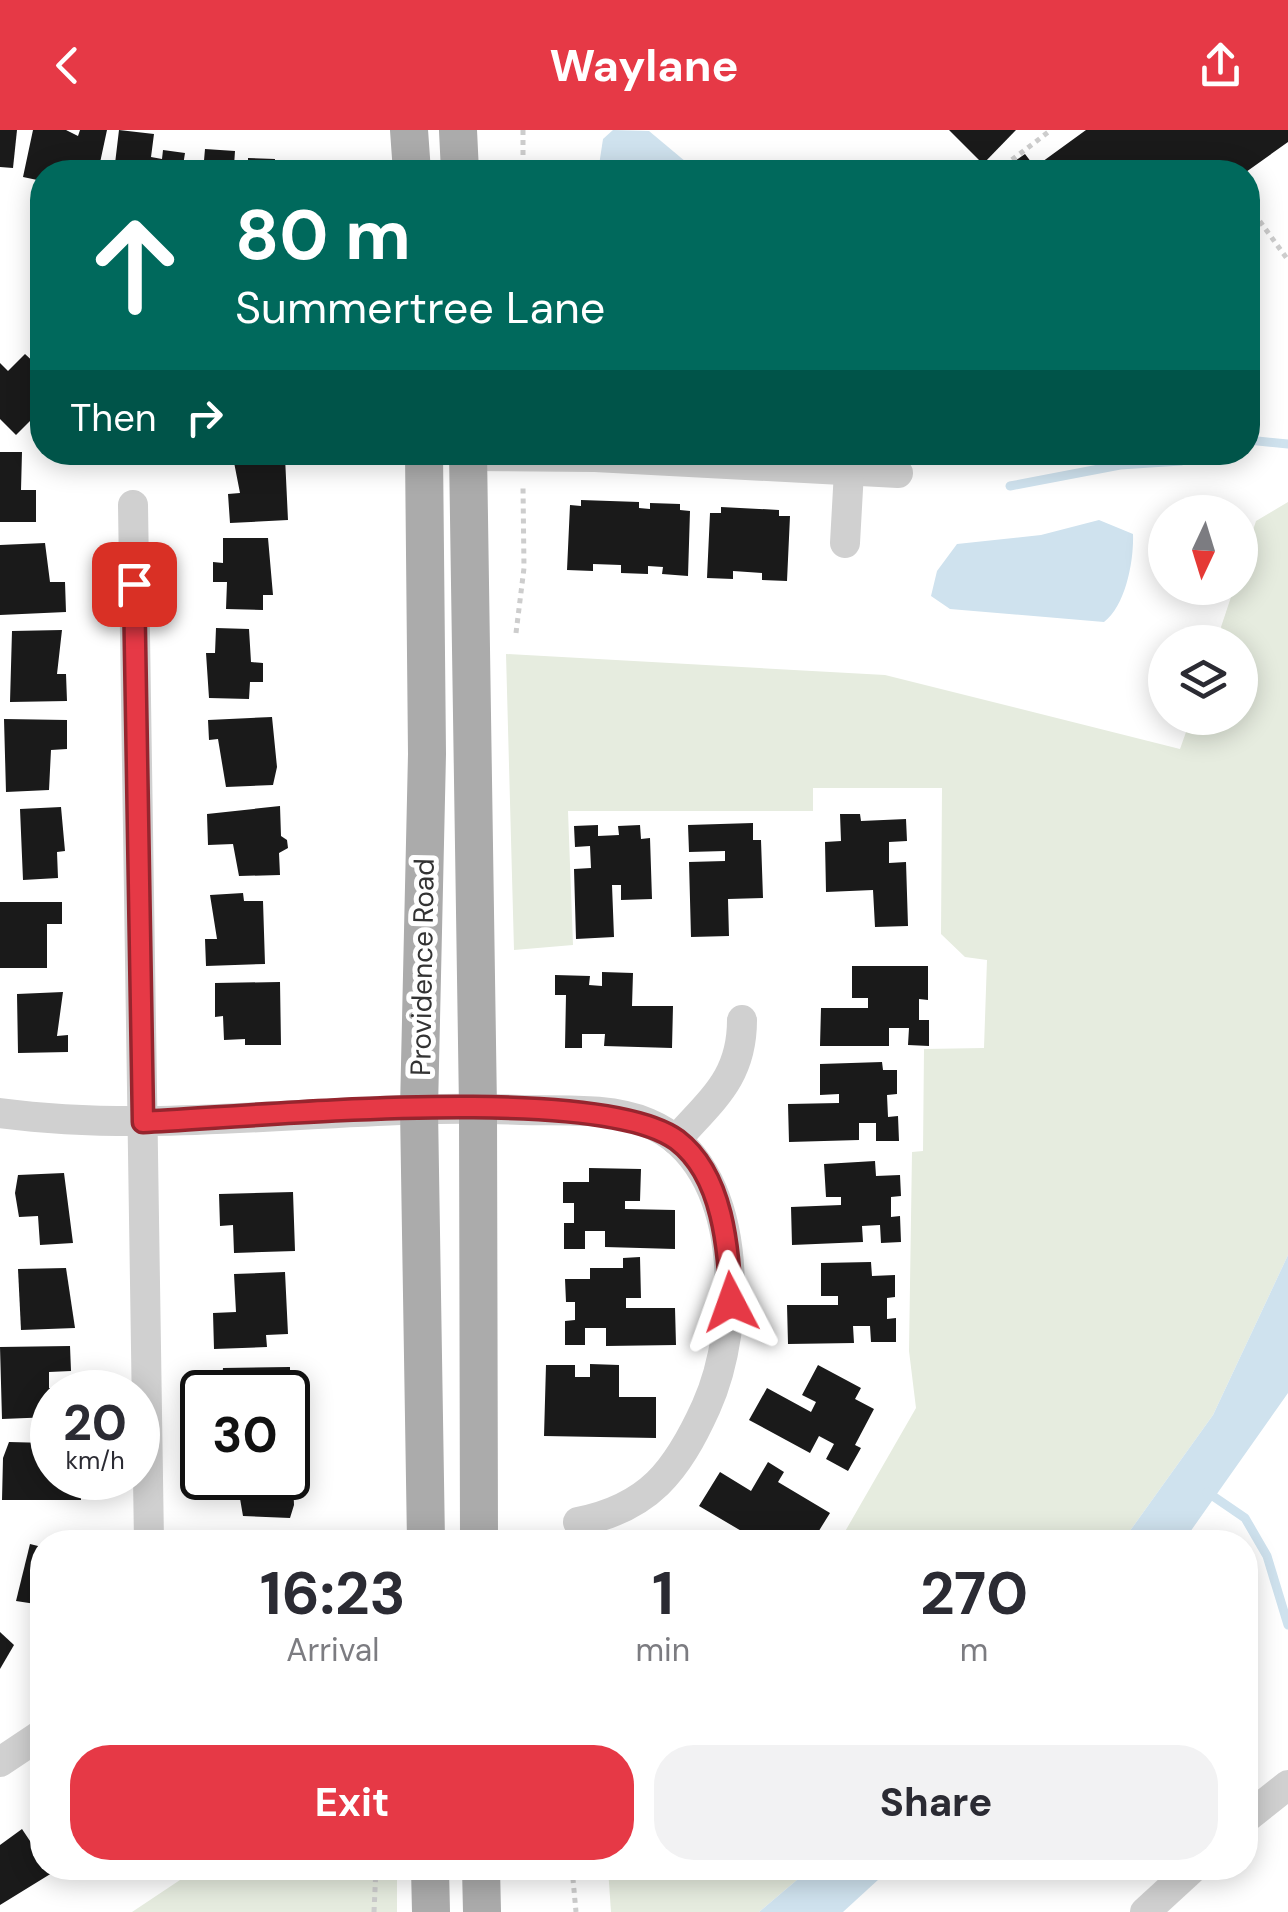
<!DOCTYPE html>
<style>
:root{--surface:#fff;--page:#f2f2f3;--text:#2b2b33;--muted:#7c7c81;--accent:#e63946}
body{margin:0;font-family:"DM Sans",sans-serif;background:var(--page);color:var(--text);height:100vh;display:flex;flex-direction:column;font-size:38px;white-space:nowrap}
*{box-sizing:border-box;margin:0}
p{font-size:32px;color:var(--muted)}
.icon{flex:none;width:55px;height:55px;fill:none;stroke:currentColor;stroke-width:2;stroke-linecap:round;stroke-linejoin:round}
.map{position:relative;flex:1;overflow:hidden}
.panel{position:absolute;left:30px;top:1400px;width:1228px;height:350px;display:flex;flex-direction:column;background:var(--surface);border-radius:40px;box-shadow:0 5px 25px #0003}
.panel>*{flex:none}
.guide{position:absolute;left:30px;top:30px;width:1230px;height:305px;border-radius:40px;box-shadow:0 5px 25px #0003;background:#00695c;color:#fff;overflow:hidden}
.needle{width:65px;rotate:184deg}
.buttons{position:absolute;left:1148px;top:365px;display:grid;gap:20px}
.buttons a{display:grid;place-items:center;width:110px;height:110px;border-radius:50%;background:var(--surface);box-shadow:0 5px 25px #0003;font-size:50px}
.speed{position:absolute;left:30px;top:1240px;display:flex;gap:20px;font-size:50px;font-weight:700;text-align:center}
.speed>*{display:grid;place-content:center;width:130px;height:130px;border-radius:50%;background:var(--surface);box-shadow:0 5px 25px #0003;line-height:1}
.speed small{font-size:25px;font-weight:400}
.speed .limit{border:5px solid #111;border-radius:15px;background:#fff;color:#111}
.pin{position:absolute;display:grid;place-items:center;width:85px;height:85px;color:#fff;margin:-42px;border-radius:20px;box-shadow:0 5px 15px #0006}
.me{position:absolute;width:110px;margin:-55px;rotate:356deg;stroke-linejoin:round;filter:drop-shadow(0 0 8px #0008)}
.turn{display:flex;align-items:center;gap:35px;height:210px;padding:0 40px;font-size:45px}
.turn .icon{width:130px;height:130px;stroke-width:2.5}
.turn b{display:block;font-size:70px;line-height:85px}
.then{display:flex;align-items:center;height:95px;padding:0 40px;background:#0003;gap:20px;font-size:38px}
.eta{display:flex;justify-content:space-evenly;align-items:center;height:170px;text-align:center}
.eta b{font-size:60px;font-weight:700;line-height:70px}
.cta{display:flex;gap:20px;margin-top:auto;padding:20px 40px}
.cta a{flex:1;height:115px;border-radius:40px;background:var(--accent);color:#fff;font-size:40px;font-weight:700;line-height:115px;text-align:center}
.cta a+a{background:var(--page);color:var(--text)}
header{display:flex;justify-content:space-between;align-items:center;height:130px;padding:0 40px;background:var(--accent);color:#fff;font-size:45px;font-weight:700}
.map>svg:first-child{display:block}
.green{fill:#e6ecdf}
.water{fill:#cfe2ee}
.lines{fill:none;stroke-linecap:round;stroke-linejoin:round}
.stream{stroke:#cfe2ee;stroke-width:9}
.building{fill:#1a1a1a}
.path{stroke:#cdcdcd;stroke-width:5;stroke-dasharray:5 5;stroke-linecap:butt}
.minor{stroke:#d0d0d0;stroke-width:30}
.major{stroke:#ababab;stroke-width:38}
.route-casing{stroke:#96252e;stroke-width:25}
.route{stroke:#e63946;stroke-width:18}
.labels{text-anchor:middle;stroke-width:10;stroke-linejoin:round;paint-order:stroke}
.street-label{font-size:28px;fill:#333;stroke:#fff}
</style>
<header><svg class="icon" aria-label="back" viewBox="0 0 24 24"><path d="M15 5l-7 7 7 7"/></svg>Waylane<svg class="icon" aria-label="share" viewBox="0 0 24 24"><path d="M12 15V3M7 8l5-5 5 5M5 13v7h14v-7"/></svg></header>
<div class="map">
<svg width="1288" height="1782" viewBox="0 0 1288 1782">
<rect width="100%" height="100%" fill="#fff"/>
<g class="green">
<path d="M1288 372V1125L1213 1285 1122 1412H839L916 1278 909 1221 912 1022 923 1021 924 919 984 918 987 830 965 827 941 804 942 658H813V681H568L573 815 514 820 506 524 885 545 1180 619 1191 588H1240V512H1216L1234 458H1240V440L1256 391Z"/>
<path d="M198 1738H397V1782H132Z"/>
<path d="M608 1738H811L759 1782H611Z"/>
</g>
<g class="water">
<path d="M613 0 649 1 698 42H598L603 9Z"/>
<path d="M1099 390 1133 404C1134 430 1126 475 1104 492L950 479 931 466 937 441 957 414 1041 405Z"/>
<path d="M1288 1125V1263L1183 1412H1122L1213 1285Z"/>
<path d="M811 1738H891L843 1782H759Z"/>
</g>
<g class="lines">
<g class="stream">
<path d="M1248 310 1288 314"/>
<path d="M1010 356 1120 335 1181 331 1208 322"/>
<path d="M1207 1362 1245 1388 1267 1426 1288 1495"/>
</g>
</g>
<g class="building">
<path d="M0 0H17L13 38 0 37Z"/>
<path d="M33 0H66L78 6 80 0H107L98 42H42V51L23 47Z"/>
<path d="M119 0 154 4 151 27 162 29 163 20 185 23 182 42H114Z"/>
<path d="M949 0H1016L983 34Z"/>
<path d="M1086 0H1288V12L1246 42H999L1025 24 1035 37Z"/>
<path d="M205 19 235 21 234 36H248V28L275 29 274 42H203Z"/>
<path d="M25 224 38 236 42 231V279L16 305 0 289V233L8 241Z"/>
<path d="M0 322H22L21 360H36V392H0Z"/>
<path d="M232 322 285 327 288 390 230 393 228 364 240 363Z"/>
<path d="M581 370 639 372V378L650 379V373L680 374V380L690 381 688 446 662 444 663 437 648 436V444L621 443V435L593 434V441L567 440 570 375 581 376Z"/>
<path d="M721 377 779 380V386H790L787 451 762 450V443L733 441V449L707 448 710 383H721Z"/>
<path d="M223 408H268L273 465H263V480L226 479 227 452H213V432L223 433Z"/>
<path d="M45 413 50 452H65L66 482 0 485V415Z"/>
<path d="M216 498 249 499 251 532 263 533V552H250L249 569 209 568 206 523H215Z"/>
<path d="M62 500 57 544H66L67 571 10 572 12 501Z"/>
<path d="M272 587 277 637 273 655 226 657 218 609 209 610 208 590Z"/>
<path d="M4 589 67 590V619L51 620 49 660 6 662Z"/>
<path d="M280 676 281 706 287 710 288 718 279 723 280 745 239 746 233 714 208 715 207 684Z"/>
<path d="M61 677 65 721 57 722 58 748 23 750 20 679Z"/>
<path d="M840 684H860L861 691 906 689 907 711 889 712V733L906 732 908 796 875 797 873 760 826 762 825 712 841 711Z"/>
<path d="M753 693V710H761L763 768 728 769 729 806 691 807 689 732 725 731V721L689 722 688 695Z"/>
<path d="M598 695V706L619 705 618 696 640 695 641 709 650 708 652 769 621 770V755H612L614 807 576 809 574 739 591 738 590 716 575 717 574 696Z"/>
<path d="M243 763 244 771H263L265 834 206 836 205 809H217L210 765Z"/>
<path d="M0 772H62V794H47V838H0Z"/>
<path d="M852 836H928V870L919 869V890H929V916L908 915 909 898H889V916H820L821 878H868V868H852Z"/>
<path d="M602 842 633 843 632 876H673L672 918 604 916 605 904H582V918H565L566 865H555V845L590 846 589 855 602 856Z"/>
<path d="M280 852 281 915H245V909L224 910 223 886 215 887V853Z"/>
<path d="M63 862 57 906 68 905V922L18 923 17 864Z"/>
<path d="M882 932 883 940H897V964L887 965 888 987 898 986 899 1011H876V993H859V1010L789 1012 788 974 839 973V964L820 965V934Z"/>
<path d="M875 1031 876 1046 900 1045 901 1066 891 1067V1087L900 1086 901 1112 881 1113 880 1095 862 1096 863 1112 792 1115 791 1077 841 1075V1067H826L824 1034Z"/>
<path d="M589 1038 641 1039 640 1071H625V1079L675 1080V1119L605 1117V1101H585V1119H564V1093H574V1073H563V1052H589Z"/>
<path d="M64 1043 73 1113 40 1115 38 1086 19 1087 15 1063 18 1045Z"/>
<path d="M293 1062 295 1121 234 1123 233 1095 220 1096 219 1064Z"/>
<path d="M640 1127 641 1168H626V1178H675L676 1215 606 1216V1198H585V1215H565V1191L575 1190V1172H566L565 1149H590V1138H623V1128Z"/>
<path d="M871 1132 872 1146 895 1145V1167L887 1168V1189L896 1188V1212H871L870 1196H853L854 1213 788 1214 787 1175H838V1166H821V1133Z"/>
<path d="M66 1138 75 1198 21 1200 18 1139Z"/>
<path d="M285 1142 288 1204 266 1205 267 1217 214 1219 213 1183 236 1182 234 1144Z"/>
<path d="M70 1216 71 1241 49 1242V1258H77V1262H52V1287L2 1289 0 1217Z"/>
<path d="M590 1234 619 1235V1267H656V1308L544 1306 546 1235H575V1247H590Z"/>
<path d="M818 1235 861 1258 855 1269 874 1279 855 1315 861 1318 848 1341 826 1329 834 1314 819 1306 810 1323 749 1290 767 1258 811 1282 816 1272 802 1265Z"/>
<path d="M290 1237V1262H221L223 1238Z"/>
<path d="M9 1312 48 1313 52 1348H81V1370H2L3 1328Z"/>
<path d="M288 1324 292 1325 294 1375 290 1388 243 1386 238 1357 225 1356V1348H288Z"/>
<path d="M768 1332 784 1342 778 1352 830 1383 812 1412H760L699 1376 720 1342 751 1361Z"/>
<path d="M30 1414 42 1417V1475L16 1471Z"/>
<path d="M0 1502 14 1515 0 1539Z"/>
<path d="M22 1699 42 1729V1738L52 1743 0 1775V1715Z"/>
</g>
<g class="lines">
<g class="path">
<path d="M523 0V42"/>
<path d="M996 42 1051 0"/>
<path d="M1248 75 1288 130"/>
<path d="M516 503 524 438 523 357"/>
<path d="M572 1738 576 1782"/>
<path d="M374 1782 376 1738"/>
</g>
<g class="minor">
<path d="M468 326 595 327 898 343"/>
<path d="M133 375 149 1412"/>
<path d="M845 413 849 341"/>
<path d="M0 983C173 1006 347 972 521 980 561 981 610 977 648 993 746 1034 743 1196 706 1277 677 1341 649 1378 578 1392"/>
<path d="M676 1010C712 969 742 948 742 890"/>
<path d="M0 1632 42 1604"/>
<path d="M1245 1689 1288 1655"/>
<path d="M1145 1782 1193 1738"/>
</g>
<g class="major">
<path d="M409 0 412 42"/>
<path d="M458 0 460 42"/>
<path d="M424 322 427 624 419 979 426 1412"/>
<path d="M468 322 478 978 479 1412"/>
<path d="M430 1738 431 1782"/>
<path d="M481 1738 482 1782"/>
</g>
</g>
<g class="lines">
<defs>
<path id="route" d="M134 454 143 992C252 987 598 952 677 1010 724 1046 728 1119 731 1172"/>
</defs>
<use href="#route" class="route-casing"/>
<use href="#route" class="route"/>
</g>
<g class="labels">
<g class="street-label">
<text transform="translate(422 837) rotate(-89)" y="10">Providence Road</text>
</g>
</g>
</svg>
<div class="buttons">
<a><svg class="needle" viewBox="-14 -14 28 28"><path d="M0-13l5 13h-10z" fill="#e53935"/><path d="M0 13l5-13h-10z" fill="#7c7c81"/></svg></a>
<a><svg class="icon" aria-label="layers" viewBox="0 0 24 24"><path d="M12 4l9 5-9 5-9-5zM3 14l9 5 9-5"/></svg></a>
</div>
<div class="speed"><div>20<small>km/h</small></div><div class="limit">30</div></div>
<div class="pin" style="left:134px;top:454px;background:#d93025"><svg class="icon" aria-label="arrive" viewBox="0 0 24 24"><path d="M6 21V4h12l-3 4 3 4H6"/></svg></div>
<svg class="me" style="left:731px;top:1172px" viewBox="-20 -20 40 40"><path d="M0-17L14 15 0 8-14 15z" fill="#e63946" stroke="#fff" stroke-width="4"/></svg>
<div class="guide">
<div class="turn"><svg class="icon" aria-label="ahead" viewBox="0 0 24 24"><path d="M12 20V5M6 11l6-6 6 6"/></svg><div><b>80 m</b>Summertree Lane</div></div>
<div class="then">Then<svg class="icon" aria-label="right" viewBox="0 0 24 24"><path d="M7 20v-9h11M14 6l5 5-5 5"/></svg></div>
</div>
<section class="panel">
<div class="eta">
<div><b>16:23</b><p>Arrival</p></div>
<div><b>1</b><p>min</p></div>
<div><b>270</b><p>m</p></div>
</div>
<div class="cta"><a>Exit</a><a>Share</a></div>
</section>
</div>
